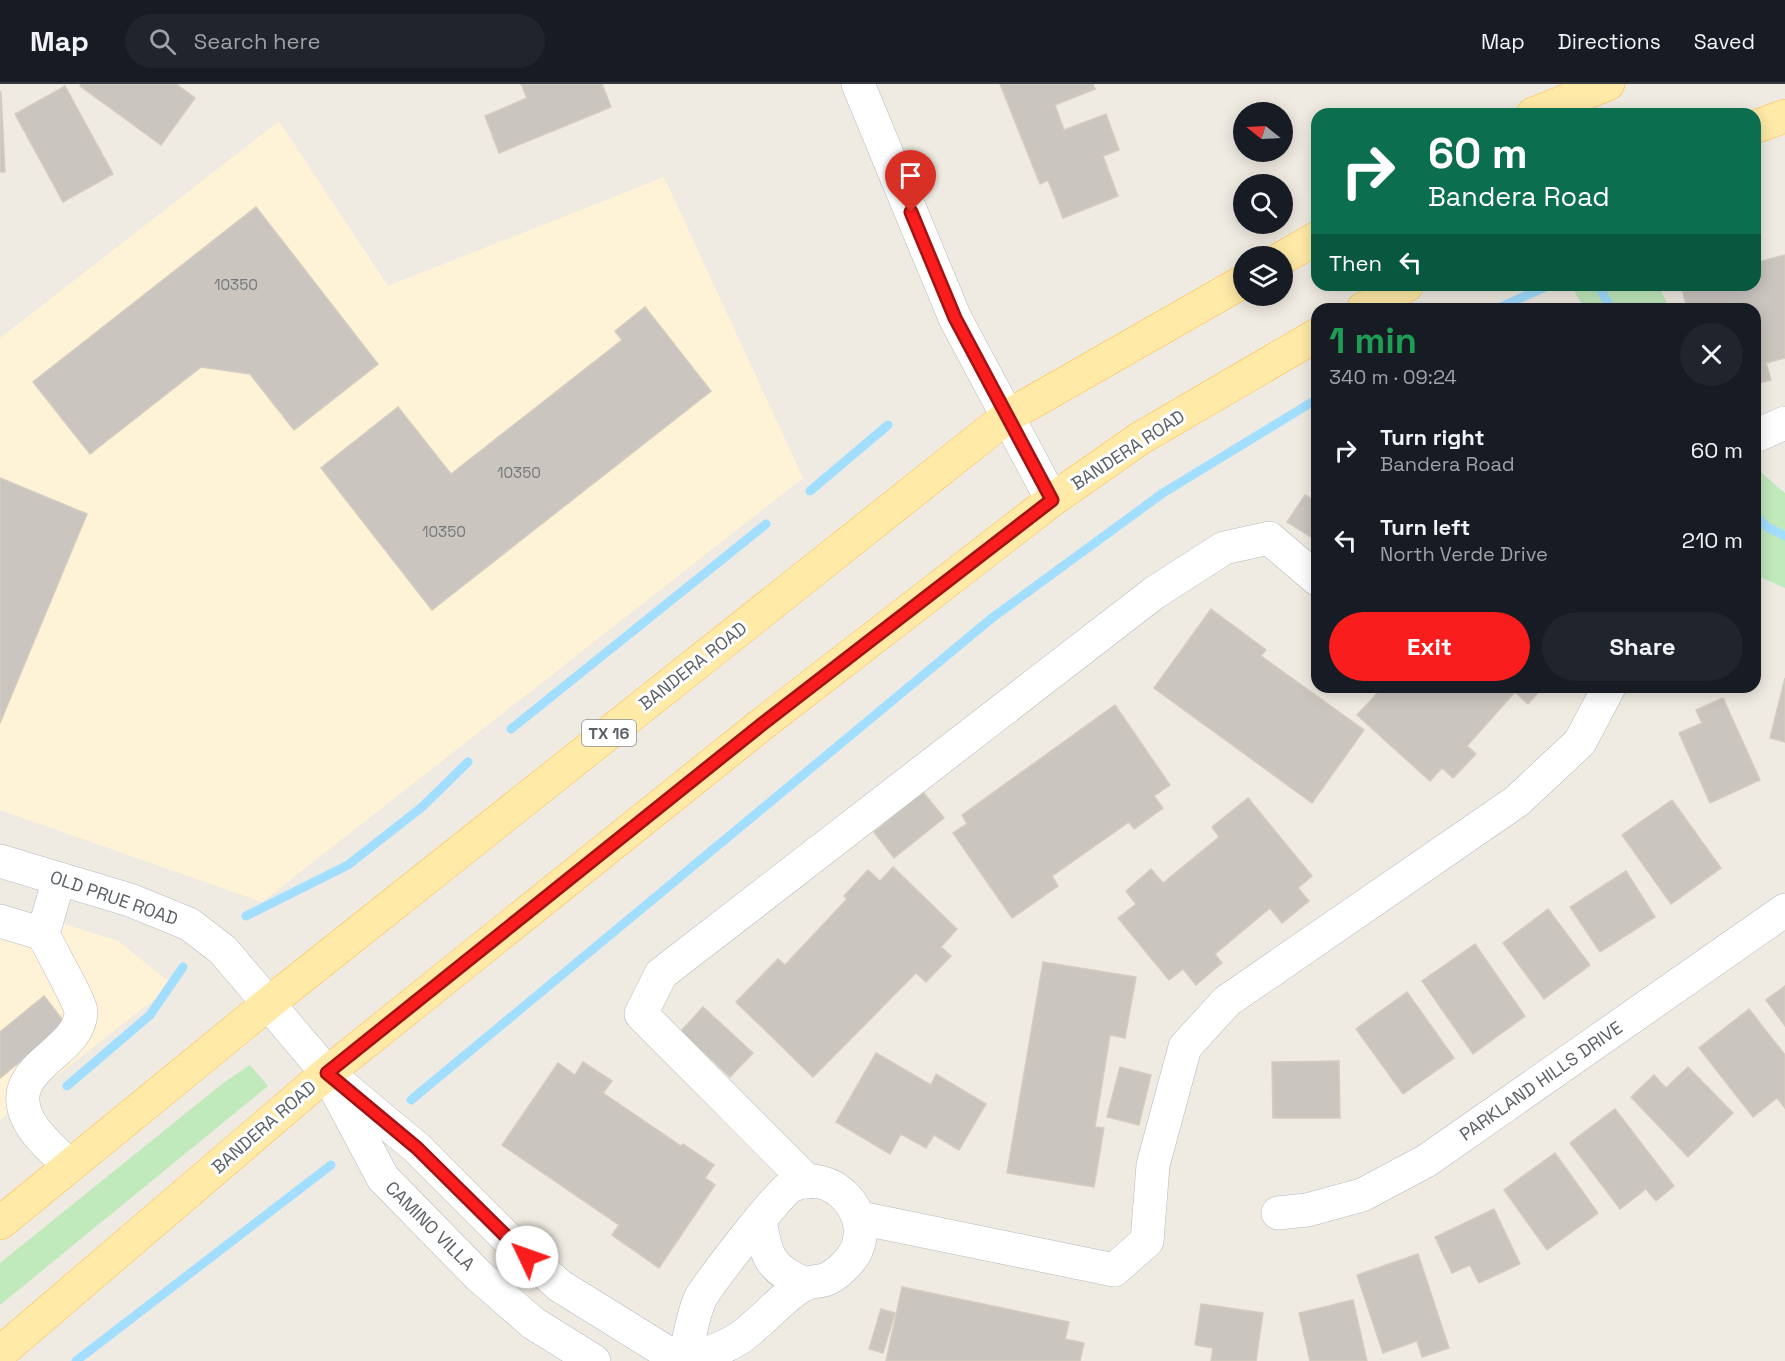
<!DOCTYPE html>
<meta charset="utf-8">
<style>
:root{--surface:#171b24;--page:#20242c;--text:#f1f3f6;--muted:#9ea1a6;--line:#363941;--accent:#fa1d1e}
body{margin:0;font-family:"Space Grotesk",sans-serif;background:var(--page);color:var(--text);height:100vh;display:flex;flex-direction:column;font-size:22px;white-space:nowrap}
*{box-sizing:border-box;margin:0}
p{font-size:20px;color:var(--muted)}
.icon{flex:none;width:33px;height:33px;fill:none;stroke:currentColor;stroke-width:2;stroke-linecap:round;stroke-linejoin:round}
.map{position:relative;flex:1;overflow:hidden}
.side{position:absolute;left:1311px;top:219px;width:450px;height:390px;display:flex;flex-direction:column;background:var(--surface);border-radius:18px;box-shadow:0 3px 15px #0003}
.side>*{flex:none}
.banner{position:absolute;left:1311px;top:24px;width:450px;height:183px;border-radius:18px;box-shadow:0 3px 15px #0003;background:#0b6e4f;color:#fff;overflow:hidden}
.needle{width:39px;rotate:288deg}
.buttons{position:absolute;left:1233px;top:18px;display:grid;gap:12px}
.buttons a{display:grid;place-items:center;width:60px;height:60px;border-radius:50%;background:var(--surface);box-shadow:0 3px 15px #0003;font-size:30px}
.pin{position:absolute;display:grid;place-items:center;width:51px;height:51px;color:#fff;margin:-62px -26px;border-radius:50% 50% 50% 0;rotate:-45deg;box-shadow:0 0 6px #0007}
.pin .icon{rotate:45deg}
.me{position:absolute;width:66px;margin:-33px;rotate:312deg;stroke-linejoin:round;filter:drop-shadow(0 0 4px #0008)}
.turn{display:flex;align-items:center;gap:21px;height:126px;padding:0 18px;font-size:27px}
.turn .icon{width:78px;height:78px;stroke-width:2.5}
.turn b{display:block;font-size:42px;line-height:51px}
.then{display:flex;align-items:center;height:57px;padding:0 18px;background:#0003;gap:12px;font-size:22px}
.round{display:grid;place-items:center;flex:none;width:63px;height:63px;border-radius:32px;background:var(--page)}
.head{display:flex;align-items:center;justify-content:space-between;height:102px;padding:0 18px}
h1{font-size:36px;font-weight:700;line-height:45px;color:#1e9e55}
.button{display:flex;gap:12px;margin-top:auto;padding:12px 18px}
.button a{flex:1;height:69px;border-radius:36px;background:var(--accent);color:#fff;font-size:24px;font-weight:700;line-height:69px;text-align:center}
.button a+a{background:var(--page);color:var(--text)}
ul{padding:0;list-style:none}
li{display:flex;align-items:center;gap:18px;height:90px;padding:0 18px}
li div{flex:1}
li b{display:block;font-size:22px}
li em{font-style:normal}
header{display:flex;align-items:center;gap:36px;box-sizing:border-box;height:84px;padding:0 30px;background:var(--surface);border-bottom:2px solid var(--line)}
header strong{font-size:28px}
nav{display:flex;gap:33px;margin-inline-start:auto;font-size:21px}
.search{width:420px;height:54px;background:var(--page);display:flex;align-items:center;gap:15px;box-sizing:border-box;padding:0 21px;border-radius:33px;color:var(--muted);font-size:22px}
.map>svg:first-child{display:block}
.commercial{fill:#fff3d7}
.green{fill:#c0e9bc}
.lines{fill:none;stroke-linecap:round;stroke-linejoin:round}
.stream{stroke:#a2deff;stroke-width:9}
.building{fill:#cac5bf;stroke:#d4ccc0;stroke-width:1.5}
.minor-casing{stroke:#b5b9be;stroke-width:34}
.major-casing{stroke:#ffbe4b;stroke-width:34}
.minor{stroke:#fff;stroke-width:33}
.major{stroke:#ffeaa7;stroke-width:33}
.route-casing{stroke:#a21314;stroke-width:15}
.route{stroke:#fa1d1e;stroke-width:10}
.labels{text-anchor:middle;stroke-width:6;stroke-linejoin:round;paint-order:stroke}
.number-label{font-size:15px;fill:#76797c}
.shield{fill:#fff;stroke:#8c9093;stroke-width:1.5}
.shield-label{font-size:16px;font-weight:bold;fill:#5a6065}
.street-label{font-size:18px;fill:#5a6065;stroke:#fff}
</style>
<header>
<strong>Map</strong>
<div class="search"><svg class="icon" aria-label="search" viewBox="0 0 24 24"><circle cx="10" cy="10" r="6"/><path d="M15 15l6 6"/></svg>Search here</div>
<nav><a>Map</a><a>Directions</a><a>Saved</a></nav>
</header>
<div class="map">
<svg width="1785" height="1277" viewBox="0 0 1785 1277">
<rect width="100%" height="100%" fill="#efebe2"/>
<g class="commercial">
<path d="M279 37 388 202 664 93 803 394 262 818 0 726V254Z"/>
<path d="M0 820 118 857 173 901 0 1036Z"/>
</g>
<g class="green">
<path d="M1571 201H1658L1670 225H1584Z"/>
<path d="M1755 383 1785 409V504L1755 491Z"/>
<path d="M250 981 268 1002 0 1221V1179L222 1000Z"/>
</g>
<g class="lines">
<g class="stream">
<path d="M1598 201 1611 225"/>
<path d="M1496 225 1550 201"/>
<path d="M810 407 888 341"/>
<path d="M1755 431 1767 443 1785 452"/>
<path d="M511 645 766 440"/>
<path d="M246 832 348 781 422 723 468 678"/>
<path d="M67 1002 150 931 183 883"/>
<path d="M411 1016 992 534 1163 409 1317 315"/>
<path d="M76 1277 331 1081"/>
</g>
</g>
<g class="building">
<path d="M81 0H176L195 14 161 61 80 2Z"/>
<path d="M521 0H602L611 23 499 69 485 32 527 14Z"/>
<path d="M1000 0H1093L1095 5 1055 21 1064 46 1106 30 1119 66 1103 72 1118 112 1063 134 1048 96 1040 100Z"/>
<path d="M65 2 113 90 63 118 15 30Z"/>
<path d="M1 8 5 88H0V9Z"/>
<path d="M256 123 378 280 294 346 250 290 201 283 90 370 33 298Z"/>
<path d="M1785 171V274L1766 279 1771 296 1755 300V225H1687L1682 204 1691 201H1755V179Z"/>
<path d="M645 223 711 307 432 526 321 384 398 323 451 390 622 256 615 247Z"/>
<path d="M0 394 87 430 0 639Z"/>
<path d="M1305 411 1317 418V457L1287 438Z"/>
<path d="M1211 525 1266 566 1261 572 1364 646 1312 719 1154 604Z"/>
<path d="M1785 594V658L1770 654Z"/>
<path d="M1383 603H1543L1528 620 1515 608 1467 662 1476 670 1453 694 1442 684 1430 697 1357 631Z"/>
<path d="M1723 614 1760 696 1710 719 1679 649 1702 639 1696 626Z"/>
<path d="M1115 621 1170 701 1154 712 1163 724 1134 745 1129 738 1052 792 1058 802 1012 834 953 749 967 740 962 731Z"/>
<path d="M923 708 944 734 894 774 874 748Z"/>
<path d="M1248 714 1312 792 1298 804 1309 817 1282 839 1270 824 1215 870 1222 879 1196 901 1183 885 1169 896 1118 834 1136 820 1126 807 1151 785 1163 799 1219 753 1212 743Z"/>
<path d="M1672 716 1721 784 1671 820 1622 751Z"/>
<path d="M893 783 957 845 941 863 951 872 926 898 916 889 813 993 736 918 778 875 785 881 847 815 844 812 868 786 880 797Z"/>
<path d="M1626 787 1655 833 1600 868 1570 823Z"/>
<path d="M1548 825 1590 881 1544 915 1503 859Z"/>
<path d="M1475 860 1525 932 1473 970 1422 897Z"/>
<path d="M1043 878 1136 893 1125 954 1110 951 1095 1043 1104 1044 1094 1103 1007 1089Z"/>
<path d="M1785 902V942L1766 916Z"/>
<path d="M1407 908 1454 974 1403 1010 1356 945Z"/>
<path d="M44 912 66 940 0 994V948Z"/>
<path d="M703 923 753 969 730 993 681 947Z"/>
<path d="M1749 925 1785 971V1024L1777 1014 1753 1033 1699 964Z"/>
<path d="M876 969 931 1001 936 990 986 1020 959 1066 934 1051 926 1064 901 1050 890 1070 836 1038Z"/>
<path d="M1339 977 1340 1034H1273L1272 978Z"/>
<path d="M583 978 612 997 603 1009 681 1062 683 1060 714 1081 705 1094 715 1101 659 1184 612 1151 619 1141 502 1061 558 979 575 991Z"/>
<path d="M1120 983 1151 991 1139 1041 1107 1033Z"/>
<path d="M1688 983 1733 1029 1688 1073 1631 1013 1654 991 1666 1004Z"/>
<path d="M1615 1025 1674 1102 1656 1117 1646 1105 1620 1125 1570 1059Z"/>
<path d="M1555 1069 1598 1129 1547 1166 1504 1106Z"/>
<path d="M1494 1125 1520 1180 1479 1199 1470 1181 1452 1189 1435 1153Z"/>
<path d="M1418 1170 1449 1264 1422 1273 1417 1257 1383 1269 1357 1191Z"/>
<path d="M902 1203 1069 1238 1065 1255 1084 1259 1080 1277H886Z"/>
<path d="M1353 1216 1367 1277H1310L1299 1229Z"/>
<path d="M1201 1220 1263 1229 1256 1277H1211L1213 1264 1195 1261Z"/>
<path d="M881 1225 895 1229 883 1269 869 1265Z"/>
</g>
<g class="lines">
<defs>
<g id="minor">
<path d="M858 0 955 234 1052 416"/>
<path d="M1755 352 1785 339"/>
<path d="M0 777 130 816 189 840 223 866 327 989 417 1064 511 1158 560 1202 681 1277"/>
<path d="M59 795 43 850C49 863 82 921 81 928 80 971 0 983 29 1037 38 1054 56 1068 69 1082"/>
<path d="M0 837 43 850"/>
<path d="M335 1004 383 1094 479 1192 533 1239 594 1277"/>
<path d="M808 1098 641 930 661 890 1154 509 1224 464 1269 454 1317 495"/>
<path d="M1278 1129 1307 1126 1362 1111 1426 1077 1785 826"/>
<path d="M860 1134 1114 1186 1147 1157 1153 1081 1185 963 1227 917 1517 717 1580 658 1609 603"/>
<path d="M760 1136C766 1173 770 1185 805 1200"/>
<path d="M684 1277C689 1258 692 1233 700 1215 708 1200 779 1108 791 1102 831 1082 874 1128 856 1167 850 1178 838 1190 827 1195 820 1198 812 1197 805 1200 783 1211 760 1241 738 1255 723 1265 704 1270 688 1277"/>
</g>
<g id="major">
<path d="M1533 30 1608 0"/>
<path d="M1755 43 1785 32"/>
<path d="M1282 174 1317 154"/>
<path d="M1363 225 1407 201"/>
<path d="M0 1139 269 919 1008 332 1244 197"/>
<path d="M0 1269 327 989 761 641 1052 416 1139 355 1317 251"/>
</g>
</defs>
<use href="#minor" class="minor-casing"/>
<use href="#major" class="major-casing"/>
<use href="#minor" class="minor"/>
<use href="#major" class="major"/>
</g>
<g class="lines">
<defs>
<path id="route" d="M527 1173 417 1064 327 989 761 641 1052 416 955 234 911 128"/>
</defs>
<use href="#route" class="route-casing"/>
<use href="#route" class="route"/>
</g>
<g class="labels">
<g class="number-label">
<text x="236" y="206">10350</text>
<text x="519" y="394">10350</text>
<text x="444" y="453">10350</text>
</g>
<rect class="shield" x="582" y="636" width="54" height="26" rx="4.5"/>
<g class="shield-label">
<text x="609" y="655">TX 16</text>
</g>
<g class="street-label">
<text transform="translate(1128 366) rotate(-33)" y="6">BANDERA ROAD</text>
<text transform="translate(693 582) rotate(-38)" y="6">BANDERA ROAD</text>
<text transform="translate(114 814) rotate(19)" y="6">OLD PRUE ROAD</text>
<text transform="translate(1541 997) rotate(-35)" y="6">PARKLAND HILLS DRIVE</text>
<text transform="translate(264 1043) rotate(-41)" y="6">BANDERA ROAD</text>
<text transform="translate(430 1142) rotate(45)" y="6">CAMINO VILLA</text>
</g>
</g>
</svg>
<div class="buttons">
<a><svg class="needle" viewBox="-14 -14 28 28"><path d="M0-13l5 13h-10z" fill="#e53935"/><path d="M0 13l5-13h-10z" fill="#9ea1a6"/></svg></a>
<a><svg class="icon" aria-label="search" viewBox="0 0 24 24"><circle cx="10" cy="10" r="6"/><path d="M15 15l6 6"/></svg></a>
<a><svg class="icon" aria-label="layers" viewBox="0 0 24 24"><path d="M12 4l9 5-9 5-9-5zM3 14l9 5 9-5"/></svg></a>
</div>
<div class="pin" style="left:911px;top:128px;background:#d93025"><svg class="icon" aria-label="arrive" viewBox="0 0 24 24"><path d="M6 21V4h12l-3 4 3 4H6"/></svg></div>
<svg class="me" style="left:527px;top:1173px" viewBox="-20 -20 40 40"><circle r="19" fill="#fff"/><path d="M0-13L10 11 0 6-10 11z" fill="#fa1d1e"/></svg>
<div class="banner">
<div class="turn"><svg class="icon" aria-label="right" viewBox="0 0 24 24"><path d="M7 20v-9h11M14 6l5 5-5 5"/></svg><div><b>60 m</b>Bandera Road</div></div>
<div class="then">Then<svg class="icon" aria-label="left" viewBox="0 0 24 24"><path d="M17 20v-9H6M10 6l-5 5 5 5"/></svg></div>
</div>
<section class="side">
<div class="head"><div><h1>1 min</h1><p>340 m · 09:24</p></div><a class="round"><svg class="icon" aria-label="close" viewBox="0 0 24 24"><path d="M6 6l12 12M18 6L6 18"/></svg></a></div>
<ul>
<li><svg class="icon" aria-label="right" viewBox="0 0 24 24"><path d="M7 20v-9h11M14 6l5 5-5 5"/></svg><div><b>Turn right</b><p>Bandera Road</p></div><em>60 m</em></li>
<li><svg class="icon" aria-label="left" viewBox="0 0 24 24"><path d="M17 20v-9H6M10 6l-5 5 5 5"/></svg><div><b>Turn left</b><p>North Verde Drive</p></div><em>210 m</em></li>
</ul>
<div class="button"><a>Exit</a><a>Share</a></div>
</section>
</div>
